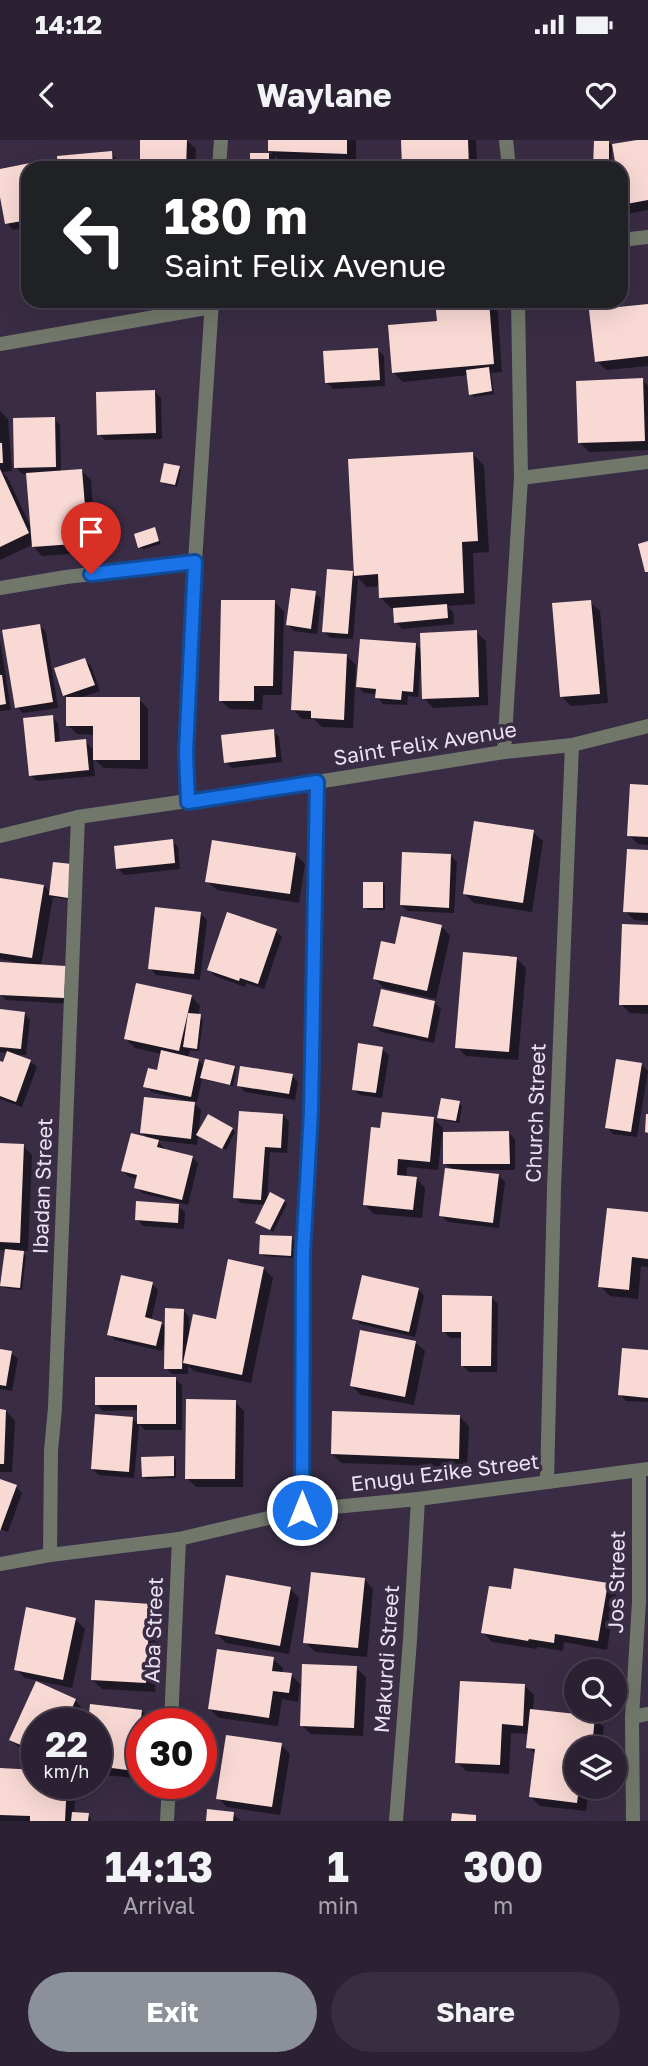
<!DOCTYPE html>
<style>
:root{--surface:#2b2133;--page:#372e3f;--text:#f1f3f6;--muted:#a6a3ac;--line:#473e4e;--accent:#8c9099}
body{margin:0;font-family:"Golos Text",sans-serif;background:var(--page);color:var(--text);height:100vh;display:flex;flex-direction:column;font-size:26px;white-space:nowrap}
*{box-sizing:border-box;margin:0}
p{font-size:23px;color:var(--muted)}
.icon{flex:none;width:38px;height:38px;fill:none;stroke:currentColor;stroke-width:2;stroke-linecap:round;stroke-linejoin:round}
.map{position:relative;height:1681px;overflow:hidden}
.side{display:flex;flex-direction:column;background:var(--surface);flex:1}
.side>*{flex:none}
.top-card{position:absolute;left:21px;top:21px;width:607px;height:147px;border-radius:21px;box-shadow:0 7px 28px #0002,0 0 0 2px var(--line);background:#202124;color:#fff;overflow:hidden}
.controls{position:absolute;left:564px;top:1519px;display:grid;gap:14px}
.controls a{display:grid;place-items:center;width:63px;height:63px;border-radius:50%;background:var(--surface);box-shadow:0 7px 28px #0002,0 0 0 2px var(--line);font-size:35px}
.speed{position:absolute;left:21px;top:1568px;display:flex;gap:14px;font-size:35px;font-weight:700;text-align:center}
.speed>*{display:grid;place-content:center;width:91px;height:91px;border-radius:50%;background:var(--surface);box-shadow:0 7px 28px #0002,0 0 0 2px var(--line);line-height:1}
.speed small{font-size:18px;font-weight:400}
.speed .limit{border:10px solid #d22;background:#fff;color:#111}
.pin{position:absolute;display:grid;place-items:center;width:60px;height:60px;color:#fff;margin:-72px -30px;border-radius:50% 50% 50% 0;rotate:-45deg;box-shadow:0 0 7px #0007}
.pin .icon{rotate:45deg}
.me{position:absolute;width:77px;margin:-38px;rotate:0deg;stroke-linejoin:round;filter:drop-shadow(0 0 5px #0008)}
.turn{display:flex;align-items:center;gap:24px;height:147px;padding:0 28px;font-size:32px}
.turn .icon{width:91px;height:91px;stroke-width:2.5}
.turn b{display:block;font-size:49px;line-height:60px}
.eta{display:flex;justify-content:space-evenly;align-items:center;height:119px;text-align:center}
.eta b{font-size:42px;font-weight:700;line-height:49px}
.button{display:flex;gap:14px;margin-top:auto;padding:14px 28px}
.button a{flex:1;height:80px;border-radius:42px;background:var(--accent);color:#fff;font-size:28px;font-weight:700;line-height:80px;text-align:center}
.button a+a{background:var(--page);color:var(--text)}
.status{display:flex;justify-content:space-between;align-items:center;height:49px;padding:0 35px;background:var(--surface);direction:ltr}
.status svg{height:19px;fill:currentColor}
header{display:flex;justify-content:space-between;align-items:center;height:91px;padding:0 28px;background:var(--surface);font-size:32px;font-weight:700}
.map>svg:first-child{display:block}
.shadow{fill:#0007}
.building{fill:#f9d9d4}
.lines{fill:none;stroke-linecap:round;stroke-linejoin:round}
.street{stroke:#71786b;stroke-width:14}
.route-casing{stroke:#114b97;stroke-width:18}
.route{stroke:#1a73e8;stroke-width:12}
.labels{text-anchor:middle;stroke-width:7;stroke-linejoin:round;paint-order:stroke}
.street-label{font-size:21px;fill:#eae1f1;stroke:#392c44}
</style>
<div class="status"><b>14:12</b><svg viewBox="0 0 49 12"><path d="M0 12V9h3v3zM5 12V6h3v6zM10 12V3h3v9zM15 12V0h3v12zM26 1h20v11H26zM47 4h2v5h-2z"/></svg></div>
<header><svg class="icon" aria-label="back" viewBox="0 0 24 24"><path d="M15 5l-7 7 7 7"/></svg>Waylane<svg class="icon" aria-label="heart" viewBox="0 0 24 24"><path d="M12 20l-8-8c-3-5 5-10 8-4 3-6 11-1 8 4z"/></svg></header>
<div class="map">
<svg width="648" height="1681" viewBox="0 0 648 1681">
<rect width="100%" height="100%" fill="#392c44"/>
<g class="shadow">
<path d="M142 0H186L196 9 195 28H141Z"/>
<path d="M270 0H356V22L279 20 275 16V28H252V15L273 14 269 11Z"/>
<path d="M402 0H476L477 28H404Z"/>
<path d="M648 0V70L621 75V28H618Z"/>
<path d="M609 3 612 5 611 28H595Z"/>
<path d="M111 13 120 23 121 28H60Z"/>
<path d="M45 22 51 28H28V87L13 90 7 83 0 48V31Z"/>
<path d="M41 161H85L47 168Z"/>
<path d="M437 161H497L502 232 491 233 494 254 474 257 471 254 469 235 403 242 393 232 439 183Z"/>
<path d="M648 166V226L606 230 597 221Z"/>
<path d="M378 210 384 216 385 246 333 249 326 242Z"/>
<path d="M642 240 648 246V310L589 312 580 303Z"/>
<path d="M155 252 161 258 162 299 105 300 99 294Z"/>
<path d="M0 271 8 279 12 331 2 332 8 338 32 390 28 334H22L16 327 54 279 60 285 61 332 81 330 91 340 96 412 42 416 32 405 0 420Z"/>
<path d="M473 314 484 326 489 412 473 413 475 464 447 466 453 472 454 484 402 489 396 482 395 469H392L380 457V446L367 447 358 438 353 499 330 498 324 491 352 432 356 436 350 321Z"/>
<path d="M179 328 181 330 177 347 165 344 162 341Z"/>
<path d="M154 389 161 404 143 409 140 407Z"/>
<path d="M315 452 321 459 317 494 294 491 288 485Z"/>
<path d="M274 462 284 471 282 555H263L262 570 230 569 220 560Z"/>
<path d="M590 462 600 471 608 563 571 566 562 557Z"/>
<path d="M40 486 46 492 58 568 23 573 17 567Z"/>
<path d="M476 492 486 501 488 565 433 568 424 558 423 530H420L418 557 408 556 407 565 383 564 377 557V554L364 553 358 547 416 505 422 511Z"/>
<path d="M0 500 11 570 0 571Z"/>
<path d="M346 515 356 525 353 588 322 587 314 579H302L293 569Z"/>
<path d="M85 520 91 526 100 551 79 558 139 559 148 569V629L104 628 93 618 95 636 37 641 30 635 52 577 58 583 60 603 85 601 94 610 95 595 77 594 68 585V559L64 555Z"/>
<path d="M273 591 279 597 282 622 232 628 226 622Z"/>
<path d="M648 646V705L638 704 629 695Z"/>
<path d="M533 692 543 701 532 772 474 763 465 754Z"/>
<path d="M172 701 178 707 180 729 124 735 118 728Z"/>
<path d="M648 712V781L634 780 625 771Z"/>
<path d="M295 714 305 724 299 763 217 750 207 741Z"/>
<path d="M451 716 457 722 454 773 408 771 401 765Z"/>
<path d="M54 724 70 760 53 757 41 826 70 864 6 860 0 854 19 823 0 819V739L44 746 51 753Z"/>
<path d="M383 743 385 746V770H368L365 767Z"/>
<path d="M201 774 207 780 200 840 156 835 150 828Z"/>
<path d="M441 786 450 796 436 859 384 848 374 838 396 806Z"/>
<path d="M648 786V874L630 873 621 864Z"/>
<path d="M276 791 282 797 264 849 246 843 245 847 215 836 209 830Z"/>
<path d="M516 818 526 828 518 920 466 916 457 907Z"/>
<path d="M191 856 200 866 198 876 203 879 199 911 190 910 188 918 198 920 205 927H234L236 930 233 946 205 940 202 938 197 962 192 961 201 970 197 1005 156 1000 164 1008V1010L192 1017 198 1023 188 1065 142 1053 136 1047 138 1039 129 1037 123 1031 149 999 142 993 189 963V961L152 952 145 946 158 932 162 914 135 908 126 899Z"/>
<path d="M434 862 441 869 434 903 381 892 375 886Z"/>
<path d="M0 871 24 873 30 880 26 915H13L30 921 37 927 22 967 0 959V923L4 924 8 913 0 912Z"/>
<path d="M382 909 389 915 382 958 360 955 353 949Z"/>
<path d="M642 925 648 931 637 997 613 994 607 987Z"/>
<path d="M292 936 298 942 295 960 245 952 239 946Z"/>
<path d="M459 963 462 966 459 983 442 980 439 977Z"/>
<path d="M283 975 289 982 287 1013 270 1012 267 1063 284 1061 287 1064 273 1092 257 1083 266 1065 241 1063 235 1057Z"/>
<path d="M434 979 443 988 442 993H509L515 999V1030H470V1032L499 1036 505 1042 499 1088 448 1082 441 1076 452 1030 445 1023V994H442L438 1030 407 1027 406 1038H416L425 1048 422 1078 374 1074 364 1064 382 990Z"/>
<path d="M232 989 235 992 226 1010 201 997Z"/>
<path d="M0 1005 23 1006 32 1015 28 1111H21L26 1116 22 1150 5 1148 2 1145 7 1111 0 1110Z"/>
<path d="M178 1066 185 1072 184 1089 143 1086 137 1079Z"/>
<path d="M648 1074V1127L641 1126 638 1159 610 1156 600 1146Z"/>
<path d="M291 1098 294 1101 293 1118 264 1116 261 1113Z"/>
<path d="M264 1129 273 1138 251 1243 194 1231 188 1226V1234H172L166 1228 165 1201 162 1211 115 1200 109 1194 152 1144 158 1150 151 1181 161 1183 167 1189 183 1170 189 1177V1194L217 1181Z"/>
<path d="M418 1149 424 1156 415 1197 360 1184 354 1178Z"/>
<path d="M491 1157 498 1164 497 1232H469L462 1225 463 1198H450L444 1191Z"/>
<path d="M415 1202 425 1211 414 1265 361 1255 352 1246Z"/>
<path d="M0 1211 11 1213 18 1219 12 1251 0 1249Z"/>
<path d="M648 1212V1262L626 1261 620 1254Z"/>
<path d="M175 1239 182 1245V1290H145L139 1284V1270L103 1271 97 1265Z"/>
<path d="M235 1262 244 1271 243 1347H196L187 1338Z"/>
<path d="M0 1271H6L15 1281 12 1332H0Z"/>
<path d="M460 1277 469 1286 467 1327 342 1323 332 1314Z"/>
<path d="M133 1279 139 1285 134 1338 99 1335 92 1329Z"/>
<path d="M173 1317 176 1320V1338L146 1339 143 1336Z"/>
<path d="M0 1341 16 1347 22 1353 8 1392 0 1389Z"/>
<path d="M364 1439 373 1449 367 1517 315 1512 305 1502Z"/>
<path d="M607 1445 616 1454 607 1510 564 1502 563 1511 538 1507 537 1509 492 1502 483 1492 512 1451Z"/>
<path d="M290 1448 299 1458 289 1514 226 1503 216 1493Z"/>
<path d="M150 1465 159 1475 155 1552 102 1549 92 1539Z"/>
<path d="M75 1479 85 1489 72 1548 25 1538 16 1529Z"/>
<path d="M273 1519 283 1528 282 1534 291 1535 302 1546H300L298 1562 282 1559 278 1586 219 1578 210 1569Z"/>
<path d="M356 1528 366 1537 363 1596 311 1594 301 1585Z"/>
<path d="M525 1546 534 1555 533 1571 594 1578 604 1587 601 1608H576V1647H589L586 1671 540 1666 531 1657 536 1615 528 1607 529 1594 511 1593 509 1634 466 1631 457 1622Z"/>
<path d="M75 1560 81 1567 73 1584H37V1615L17 1606 11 1600Z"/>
<path d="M142 1571 151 1581 150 1584H142V1639L96 1634V1584Z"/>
<path d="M281 1605 290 1614 280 1675 227 1667 218 1658Z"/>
<path d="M0 1629 37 1643H76L74 1674 88 1675 91 1678V1681H0Z"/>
<path d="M209 1671 233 1674 241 1681H208Z"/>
</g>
<g class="building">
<path d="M140 0H187L186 28H140Z"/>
<path d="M268 0H347V14L268 11Z"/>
<path d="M401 0H468L469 28H402Z"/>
<path d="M637 0H648V60L621 65V28H616L612 4Z"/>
<path d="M594 1H609V28H593Z"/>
<path d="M112 11 113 28H58L57 16Z"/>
<rect x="250" y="13" width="19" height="15"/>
<path d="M45 20 47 28H28V80L5 84 0 57V29Z"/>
<path d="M435 161H489L494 224 392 233 388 185 437 181Z"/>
<path d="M648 164V216L595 222 589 170Z"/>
<path d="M378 208 380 240 325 243 323 211Z"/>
<path d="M489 227 492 251 469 255 466 230Z"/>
<path d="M643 238 645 301 578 303 576 241Z"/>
<path d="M155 250 156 293 97 295 96 252Z"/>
<path d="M55 277 56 327 14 328 13 278Z"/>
<path d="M0 303H2L3 323H0Z"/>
<path d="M473 312 478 401 462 402 464 453 379 458 378 434 354 436 348 319Z"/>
<path d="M164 323 180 326 175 345 160 342Z"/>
<path d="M0 329 29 393 0 407Z"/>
<path d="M82 329 88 403 32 407 26 333Z"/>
<path d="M155 387 159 401 138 408 134 394Z"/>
<path d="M648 401V432H645L638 404Z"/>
<path d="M327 429 353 431 348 494 322 492Z"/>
<path d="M291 448 316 451 311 489 286 485Z"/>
<path d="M221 460H275L273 546H254V561H219Z"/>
<path d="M591 460 600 554 560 557 552 463Z"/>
<path d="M447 464 448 478 394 483 393 468Z"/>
<path d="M40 484 53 562 15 568 2 490Z"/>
<path d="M477 490 479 557 422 559 420 493Z"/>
<path d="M360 499 416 503 413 552 402 551 401 560 375 558 376 549 356 547Z"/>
<path d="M294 511 347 514 344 580 311 578V571L291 570Z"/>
<path d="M85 518 95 545 63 556 54 528Z"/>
<path d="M0 535H2L6 564 0 565Z"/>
<path d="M66 557H140V620H93V586H66Z"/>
<path d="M53 575 55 602 86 599 89 630 29 636 23 578Z"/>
<path d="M274 589 276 617 224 623 221 595Z"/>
<path d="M630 644 648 645V697L627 696Z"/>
<path d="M474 681 534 690 523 763 463 754Z"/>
<path d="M173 699 175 723 116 729 114 706Z"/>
<path d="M212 700 296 713 290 754 205 742Z"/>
<path d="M627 709 648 710V773L623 772Z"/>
<path d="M402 712 451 714 449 768 400 765Z"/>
<path d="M53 722 72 724 68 758 49 755Z"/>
<path d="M0 738 44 745 32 818 0 813Z"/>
<rect x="363" y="742" width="20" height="26"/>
<path d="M155 767 201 772 194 834 148 829Z"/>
<path d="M227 772 277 789 258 844 240 838 239 841 207 830Z"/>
<path d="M401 776 442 785 427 851 373 839 381 801 395 804Z"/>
<path d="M622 784 648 785V865H619Z"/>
<path d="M463 812 517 817 509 912 455 908Z"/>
<path d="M0 822 66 826 64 858 0 855Z"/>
<path d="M136 843 192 855 179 911 124 899Z"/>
<path d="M381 849 435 861 428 898 373 886Z"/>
<path d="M0 869 25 872 21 909 0 907Z"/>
<path d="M188 873 201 874 197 909 183 907Z"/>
<path d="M358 903 383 907 376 953 352 950Z"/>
<path d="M161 910 199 919 191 957 143 947 148 928 157 930Z"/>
<path d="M7 911 31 920 16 962 0 956V921L3 922Z"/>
<path d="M205 919 235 926 230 945 200 938Z"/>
<path d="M616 919 642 923 631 992 605 988Z"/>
<path d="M240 926 293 934 289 954 237 946Z"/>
<path d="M144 957 195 962 191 999 140 993Z"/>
<path d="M441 958 460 961 456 981 437 978Z"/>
<path d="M239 971 283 974 281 1008 265 1007 261 1060 233 1058Z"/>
<path d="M382 972 434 977 430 1022 398 1019 397 1035 417 1037 413 1070 363 1065 371 987 380 988Z"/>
<path d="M208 974 233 988 222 1009 196 995Z"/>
<path d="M646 974H648V993L645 992Z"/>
<path d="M509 991 510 1024H443V992Z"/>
<path d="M131 993 159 1000 157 1007 193 1016 182 1060 134 1048 137 1035 121 1031Z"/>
<path d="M0 1003 24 1004 20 1103 0 1102Z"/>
<path d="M445 1028 499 1034 493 1083 439 1076Z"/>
<path d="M270 1052 285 1060 270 1090 255 1083Z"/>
<path d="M136 1061 179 1064 178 1083 135 1080Z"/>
<path d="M607 1068 648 1072V1119L632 1117 629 1150 598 1147Z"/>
<path d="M260 1095 292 1096 291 1116 259 1114Z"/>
<path d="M5 1109 24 1111 20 1148 0 1146Z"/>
<path d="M228 1119 264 1127 242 1235 183 1223 193 1174 216 1179Z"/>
<path d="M121 1135 153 1142 145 1177 162 1182 156 1206 107 1195Z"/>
<path d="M362 1135 419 1148 409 1192 352 1179Z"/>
<path d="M442 1155 492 1156 491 1226H461V1192H442Z"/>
<path d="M165 1168 184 1169 182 1229H164Z"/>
<path d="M360 1190 416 1201 405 1257 350 1246Z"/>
<path d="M622 1208 648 1210V1258L618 1255Z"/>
<path d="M0 1209 12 1211 6 1246 0 1245Z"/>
<path d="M95 1237H176V1284H137V1265H95Z"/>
<path d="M186 1259 236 1260 235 1339H185Z"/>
<path d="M0 1269 6 1270 4 1324H0Z"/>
<path d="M332 1271 460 1275 459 1319 331 1314Z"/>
<path d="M95 1274 133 1277 129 1332 91 1329Z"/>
<path d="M174 1316V1336L142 1337 141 1317Z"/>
<path d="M0 1339 17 1345 0 1391Z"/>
<path d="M514 1428 608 1443 598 1501 555 1494 554 1503 529 1499 528 1501 481 1493 489 1446 511 1449Z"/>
<path d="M311 1432 365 1438 358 1508 303 1503Z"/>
<path d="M226 1435 291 1447 280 1506 215 1494Z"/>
<path d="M95 1460 150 1464 146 1543 91 1540Z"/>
<path d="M26 1467 76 1478 63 1540 14 1530Z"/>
<path d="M217 1509 274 1517 272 1531 292 1533 289 1553 273 1551 269 1578 208 1569Z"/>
<path d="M302 1524 357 1526 354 1588 300 1586Z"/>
<path d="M36 1541 76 1559 65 1584H37V1612L9 1600Z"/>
<path d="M460 1541 525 1544 523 1586 502 1584 500 1625 455 1623Z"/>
<path d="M90 1564 142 1570 135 1631 96 1626V1584H88Z"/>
<path d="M530 1569 595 1576 592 1608H576V1647H579L577 1663 529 1657 535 1609 526 1608Z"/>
<path d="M226 1595 282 1603 272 1667 216 1659Z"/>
<path d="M0 1628 37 1630V1643H67L65 1681H30V1676L0 1675Z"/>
<path d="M207 1669 234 1672 233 1681H206Z"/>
<path d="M72 1672 89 1673 88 1681H71Z"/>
<path d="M452 1673 476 1675V1681H451Z"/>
</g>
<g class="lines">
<g class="street">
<path d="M506 0 509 28"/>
<path d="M219 28 221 0"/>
<path d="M621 100 648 97"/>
<path d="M0 204 212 167"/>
<path d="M521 338 648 322"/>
<path d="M195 422 212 161"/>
<path d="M0 448 66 437 195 422 186 613 189 662"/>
<path d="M504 612 521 338 518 161"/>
<path d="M0 696 78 677 317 642 504 612 572 605 648 586"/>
<path d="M547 1342 554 1048 572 605"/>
<path d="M302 1370 303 1114 311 972 317 642"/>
<path d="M50 1415 51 1311 55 1268 78 677"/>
<path d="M0 1424 50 1415 179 1399 302 1370 418 1359 648 1329"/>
<path d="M632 1577 648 1574"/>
<path d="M171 1584 179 1399"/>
<path d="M167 1681 169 1643"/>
<path d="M396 1681 410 1500 418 1359"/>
<path d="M633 1681 632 1577 639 1462V1331"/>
</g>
</g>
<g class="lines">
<defs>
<path id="route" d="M91 434 195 422 186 613 188 662 317 642 311 972 303 1114 302 1370"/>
</defs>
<use href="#route" class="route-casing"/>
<use href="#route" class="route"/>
</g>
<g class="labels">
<g class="street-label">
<text transform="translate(425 604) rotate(-9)" y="7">Saint Felix Avenue</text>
<text transform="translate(536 973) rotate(-88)" y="7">Church Street</text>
<text transform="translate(43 1046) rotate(-88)" y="7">Ibadan Street</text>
<text transform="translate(445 1333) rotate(-7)" y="7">Enugu Ezike Street</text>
<text transform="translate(617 1442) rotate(-89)" y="7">Jos Street</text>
<text transform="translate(154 1490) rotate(-88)" y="7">Aba Street</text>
<text transform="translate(387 1519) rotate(-86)" y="7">Makurdi Street</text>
</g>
</g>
</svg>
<div class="controls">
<a><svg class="icon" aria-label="search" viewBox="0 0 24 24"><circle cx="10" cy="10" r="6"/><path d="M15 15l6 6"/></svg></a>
<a><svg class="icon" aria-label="layers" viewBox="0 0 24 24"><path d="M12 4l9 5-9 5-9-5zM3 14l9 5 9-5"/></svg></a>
</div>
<div class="speed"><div>22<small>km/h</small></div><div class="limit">30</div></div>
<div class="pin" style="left:91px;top:434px;background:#d93025"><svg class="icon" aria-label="arrive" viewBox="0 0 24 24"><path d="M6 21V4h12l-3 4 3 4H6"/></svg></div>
<svg class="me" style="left:302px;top:1370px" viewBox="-20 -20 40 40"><circle r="17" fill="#1a73e8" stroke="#fff" stroke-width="3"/><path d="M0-11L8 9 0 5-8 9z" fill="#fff"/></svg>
<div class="top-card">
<div class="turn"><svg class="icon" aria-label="left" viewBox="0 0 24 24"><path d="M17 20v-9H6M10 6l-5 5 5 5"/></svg><div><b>180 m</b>Saint Felix Avenue</div></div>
</div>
</div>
<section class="side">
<div class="eta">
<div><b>14:13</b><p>Arrival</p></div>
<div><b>1</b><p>min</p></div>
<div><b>300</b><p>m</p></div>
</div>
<div class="button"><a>Exit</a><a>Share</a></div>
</section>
